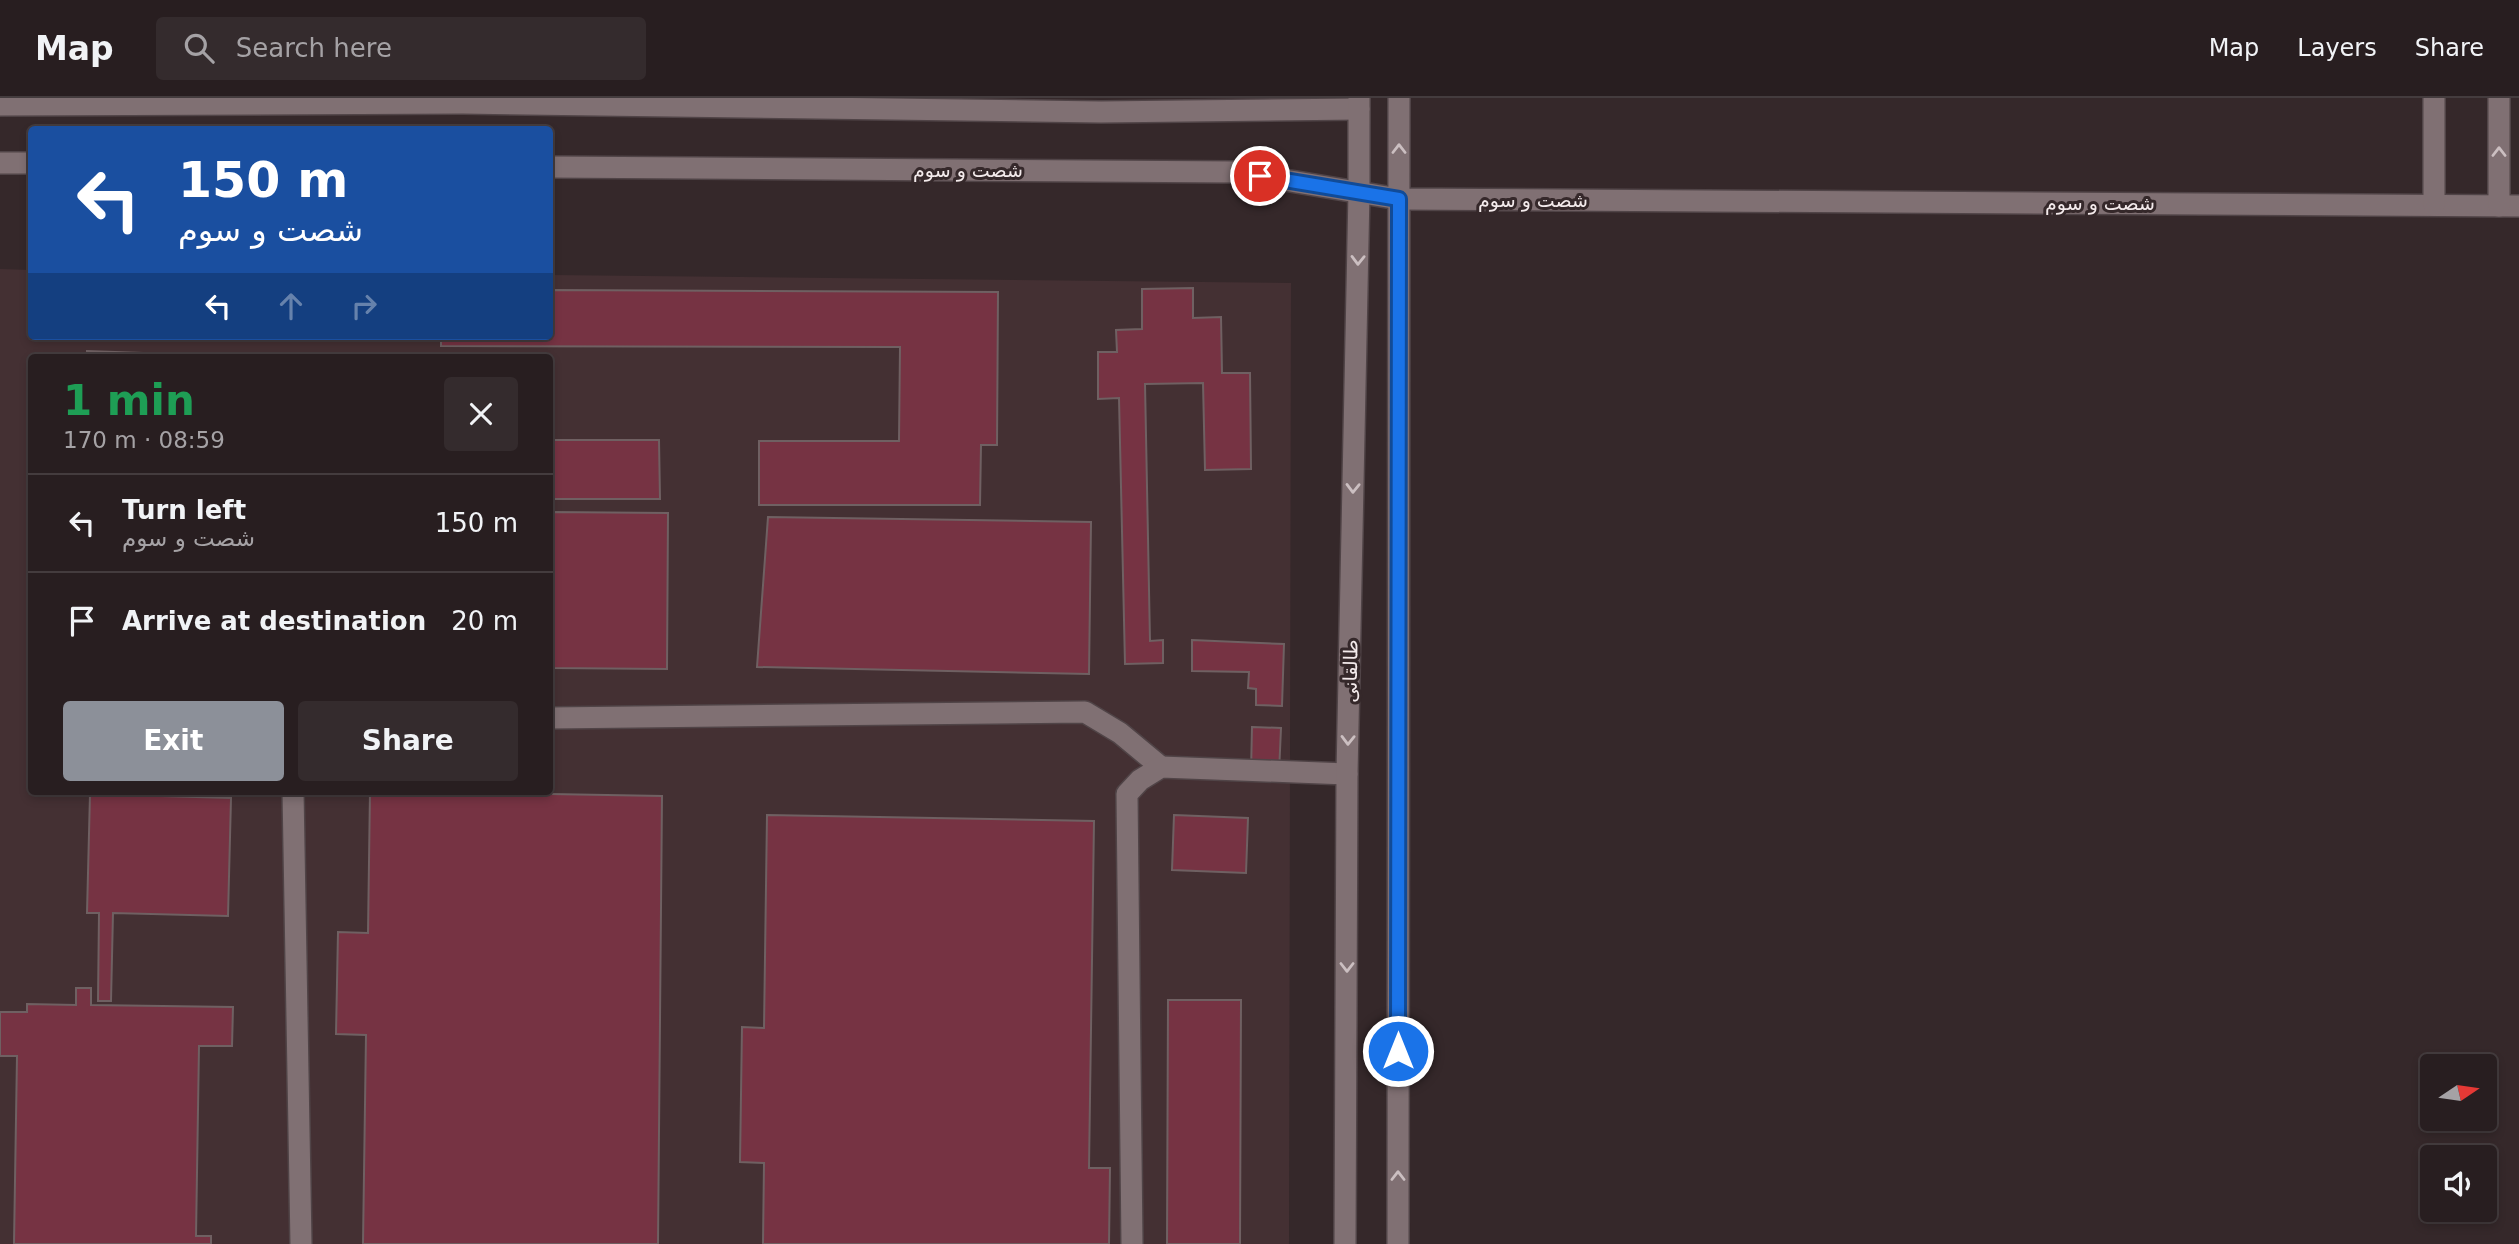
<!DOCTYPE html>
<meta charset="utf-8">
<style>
:root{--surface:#281e20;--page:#342b2d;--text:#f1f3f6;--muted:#a5a2a5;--line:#443c3e;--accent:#8c9099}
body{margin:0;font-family:"DejaVu Sans","Noto Naskh Arabic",sans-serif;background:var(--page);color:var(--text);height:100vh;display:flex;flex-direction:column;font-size:26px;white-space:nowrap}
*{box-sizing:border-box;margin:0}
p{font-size:23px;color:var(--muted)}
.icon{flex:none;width:38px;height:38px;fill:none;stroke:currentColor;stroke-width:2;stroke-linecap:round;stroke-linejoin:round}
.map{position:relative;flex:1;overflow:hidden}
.sheet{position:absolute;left:28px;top:256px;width:525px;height:441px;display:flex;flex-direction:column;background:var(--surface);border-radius:7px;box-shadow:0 4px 10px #0003,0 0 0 2px var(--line)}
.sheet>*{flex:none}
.hud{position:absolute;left:28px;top:28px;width:525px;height:214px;border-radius:7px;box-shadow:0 4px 10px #0003,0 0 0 2px var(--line);background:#1a4fa0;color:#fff;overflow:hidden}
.needle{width:46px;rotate:77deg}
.buttons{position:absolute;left:2420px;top:956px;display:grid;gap:14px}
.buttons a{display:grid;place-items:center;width:77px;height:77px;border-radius:7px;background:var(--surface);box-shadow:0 4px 10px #0003,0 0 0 2px var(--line);font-size:35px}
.pin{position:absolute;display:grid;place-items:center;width:60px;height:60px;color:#fff;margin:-30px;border:4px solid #fff;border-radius:50%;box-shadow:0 2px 7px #0007}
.me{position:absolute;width:77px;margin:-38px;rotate:0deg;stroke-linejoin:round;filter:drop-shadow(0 0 5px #0008)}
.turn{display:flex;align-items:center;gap:24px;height:147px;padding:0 35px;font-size:32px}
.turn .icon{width:91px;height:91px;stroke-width:2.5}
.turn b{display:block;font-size:49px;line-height:60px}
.lanes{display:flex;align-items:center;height:66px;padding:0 35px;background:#0003;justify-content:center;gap:35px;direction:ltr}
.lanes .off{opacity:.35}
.round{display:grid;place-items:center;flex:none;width:74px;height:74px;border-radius:7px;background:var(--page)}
.head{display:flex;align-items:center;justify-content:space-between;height:119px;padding:0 35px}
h1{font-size:42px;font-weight:700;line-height:52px;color:#1e9e55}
.button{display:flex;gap:14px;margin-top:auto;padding:14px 35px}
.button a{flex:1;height:80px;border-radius:7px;background:var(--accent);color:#fff;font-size:28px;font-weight:700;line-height:80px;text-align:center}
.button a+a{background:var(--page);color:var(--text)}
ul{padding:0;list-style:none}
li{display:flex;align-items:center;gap:21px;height:98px;padding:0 35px;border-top:2px solid var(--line)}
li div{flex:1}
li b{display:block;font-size:26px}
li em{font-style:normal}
header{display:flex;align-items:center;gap:42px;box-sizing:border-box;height:98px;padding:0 35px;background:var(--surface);border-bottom:2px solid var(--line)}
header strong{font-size:33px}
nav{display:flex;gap:38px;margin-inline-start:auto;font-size:24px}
.search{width:490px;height:63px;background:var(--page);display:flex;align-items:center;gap:18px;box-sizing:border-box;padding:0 24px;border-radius:7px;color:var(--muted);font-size:26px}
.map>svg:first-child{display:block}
.built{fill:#443033;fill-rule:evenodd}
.building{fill:#763343;stroke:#6f6062;stroke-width:2}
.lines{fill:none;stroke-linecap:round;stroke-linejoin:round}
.minor-casing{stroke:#504447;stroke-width:24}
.minor{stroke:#807073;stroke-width:21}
.oneway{stroke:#cbbfc1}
.route-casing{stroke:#114b97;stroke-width:18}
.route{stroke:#1a73e8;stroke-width:12}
.labels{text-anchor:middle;stroke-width:6;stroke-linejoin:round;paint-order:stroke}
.street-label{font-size:19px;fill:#f3eaeb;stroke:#35282a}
</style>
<header>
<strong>Map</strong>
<div class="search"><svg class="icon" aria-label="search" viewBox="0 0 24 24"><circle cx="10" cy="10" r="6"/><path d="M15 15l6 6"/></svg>Search here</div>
<nav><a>Map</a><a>Layers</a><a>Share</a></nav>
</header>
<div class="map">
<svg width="2519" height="1146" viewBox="0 0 2519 1146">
<rect width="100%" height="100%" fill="#35282a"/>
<path class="built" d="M0 171 31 172 32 238H550V177L1291 185 1289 1146H0ZM32 259H550V693H32Z"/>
<g class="building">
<path d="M1193 190V220L1221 219 1222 275H1250L1251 371 1205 372 1203 285 1145 286 1150 543 1163 542V565L1125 566 1119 300 1098 301V254H1117L1116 232 1142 231V191Z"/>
<path d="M550 192 998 194 997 347H981L980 407H759V343H899L900 249 441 248V238H550Z"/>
<rect x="93" y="238" width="94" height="3"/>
<path d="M87 253 259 259H87Z"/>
<path d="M550 342H659L660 401H550Z"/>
<path d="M550 414 668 415 667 571 550 570Z"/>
<path d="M768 419 1091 424 1089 576 757 569Z"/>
<path d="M1192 542 1284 546 1282 608 1256 607V591L1248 590 1249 574 1192 573Z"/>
<path d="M1252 629 1281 630 1279 675 1251 674Z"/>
<path d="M370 693 662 698 658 1146H363L366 937 336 936 338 834 368 835Z"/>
<path d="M90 696 231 700 228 818 113 815 111 903H98L99 815H87Z"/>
<path d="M767 717 1094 723 1089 1070H1110L1109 1146H763L764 1065 740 1064 742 929 764 930Z"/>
<path d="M1174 717 1248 720 1246 775 1172 772Z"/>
<path d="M76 890H91V907L233 909 232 948H199L196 1138H211V1146H14L17 958H0V914H27V906L76 907Z"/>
<path d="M1168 902H1241L1240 1146H1167Z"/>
</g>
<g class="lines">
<defs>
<g id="minor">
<path d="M0 7 463 5 1101 14 1359 11"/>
<path d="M0 65H32"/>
<path d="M550 69 1236 74 1399 101 2519 108"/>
<path d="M2434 107V0"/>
<path d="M2499 108V0"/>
<path d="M550 620 1085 614 1120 635 1161 669"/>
<path d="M293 693 301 1146"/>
<path d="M1132 1146 1127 696 1140 682 1161 669 1347 676"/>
<path d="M1345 1146 1347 676 1359 94V0"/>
<path d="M1398 1146 1399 0"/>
</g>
</defs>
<use href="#minor" class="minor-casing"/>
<use href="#minor" class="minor"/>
</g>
<defs><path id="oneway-chevron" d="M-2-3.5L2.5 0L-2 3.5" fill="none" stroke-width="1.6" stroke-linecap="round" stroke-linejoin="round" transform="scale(1.75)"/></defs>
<g class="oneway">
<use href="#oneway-chevron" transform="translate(1399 51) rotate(-90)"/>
<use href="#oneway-chevron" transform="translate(2499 54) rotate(-90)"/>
<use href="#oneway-chevron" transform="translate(1358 162) rotate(91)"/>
<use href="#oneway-chevron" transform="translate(1353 390) rotate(91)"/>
<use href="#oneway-chevron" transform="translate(1348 642) rotate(91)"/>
<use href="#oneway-chevron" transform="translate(1347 869) rotate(90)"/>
<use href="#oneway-chevron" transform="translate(1398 1078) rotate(-90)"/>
</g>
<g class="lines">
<defs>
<path id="route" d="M1260 78 1399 101 1398 953"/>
</defs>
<use href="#route" class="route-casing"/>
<use href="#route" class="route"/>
</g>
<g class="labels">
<g class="street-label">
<text x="968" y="79">شصت و سوم</text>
<text x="1533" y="109">شصت و سوم</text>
<text x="2100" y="112">شصت و سوم</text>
<text transform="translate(1350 573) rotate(-89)" y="7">طالقانی</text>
</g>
</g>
</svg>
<div class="buttons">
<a><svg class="needle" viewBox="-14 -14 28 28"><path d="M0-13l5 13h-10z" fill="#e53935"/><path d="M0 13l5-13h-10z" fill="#a5a2a5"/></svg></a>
<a><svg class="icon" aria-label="sound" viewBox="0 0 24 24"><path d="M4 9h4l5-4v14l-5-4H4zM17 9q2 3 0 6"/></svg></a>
</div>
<div class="pin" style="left:1260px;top:78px;background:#d93025"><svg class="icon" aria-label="arrive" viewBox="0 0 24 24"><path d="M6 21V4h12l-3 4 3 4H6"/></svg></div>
<svg class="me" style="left:1398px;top:953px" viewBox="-20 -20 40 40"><circle r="17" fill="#1a73e8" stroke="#fff" stroke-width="3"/><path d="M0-11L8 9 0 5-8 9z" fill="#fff"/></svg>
<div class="hud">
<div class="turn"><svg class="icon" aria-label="left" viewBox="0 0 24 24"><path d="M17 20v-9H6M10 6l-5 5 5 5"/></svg><div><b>150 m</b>شصت و سوم</div></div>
<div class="lanes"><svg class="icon" aria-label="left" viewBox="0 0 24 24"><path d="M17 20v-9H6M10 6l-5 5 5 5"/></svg><svg class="icon off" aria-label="ahead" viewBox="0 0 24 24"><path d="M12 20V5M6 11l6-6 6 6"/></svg><svg class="icon off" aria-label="right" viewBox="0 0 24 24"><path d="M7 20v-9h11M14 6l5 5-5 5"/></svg></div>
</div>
<section class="sheet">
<div class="head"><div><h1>1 min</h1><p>170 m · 08:59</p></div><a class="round"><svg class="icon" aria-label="close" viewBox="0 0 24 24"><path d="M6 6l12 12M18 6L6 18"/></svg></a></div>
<ul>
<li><svg class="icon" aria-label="left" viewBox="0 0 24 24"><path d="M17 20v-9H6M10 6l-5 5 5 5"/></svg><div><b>Turn left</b><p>شصت و سوم</p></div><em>150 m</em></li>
<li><svg class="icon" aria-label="arrive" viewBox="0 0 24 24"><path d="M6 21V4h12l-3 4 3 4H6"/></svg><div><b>Arrive at destination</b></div><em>20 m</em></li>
</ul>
<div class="button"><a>Exit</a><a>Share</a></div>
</section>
</div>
